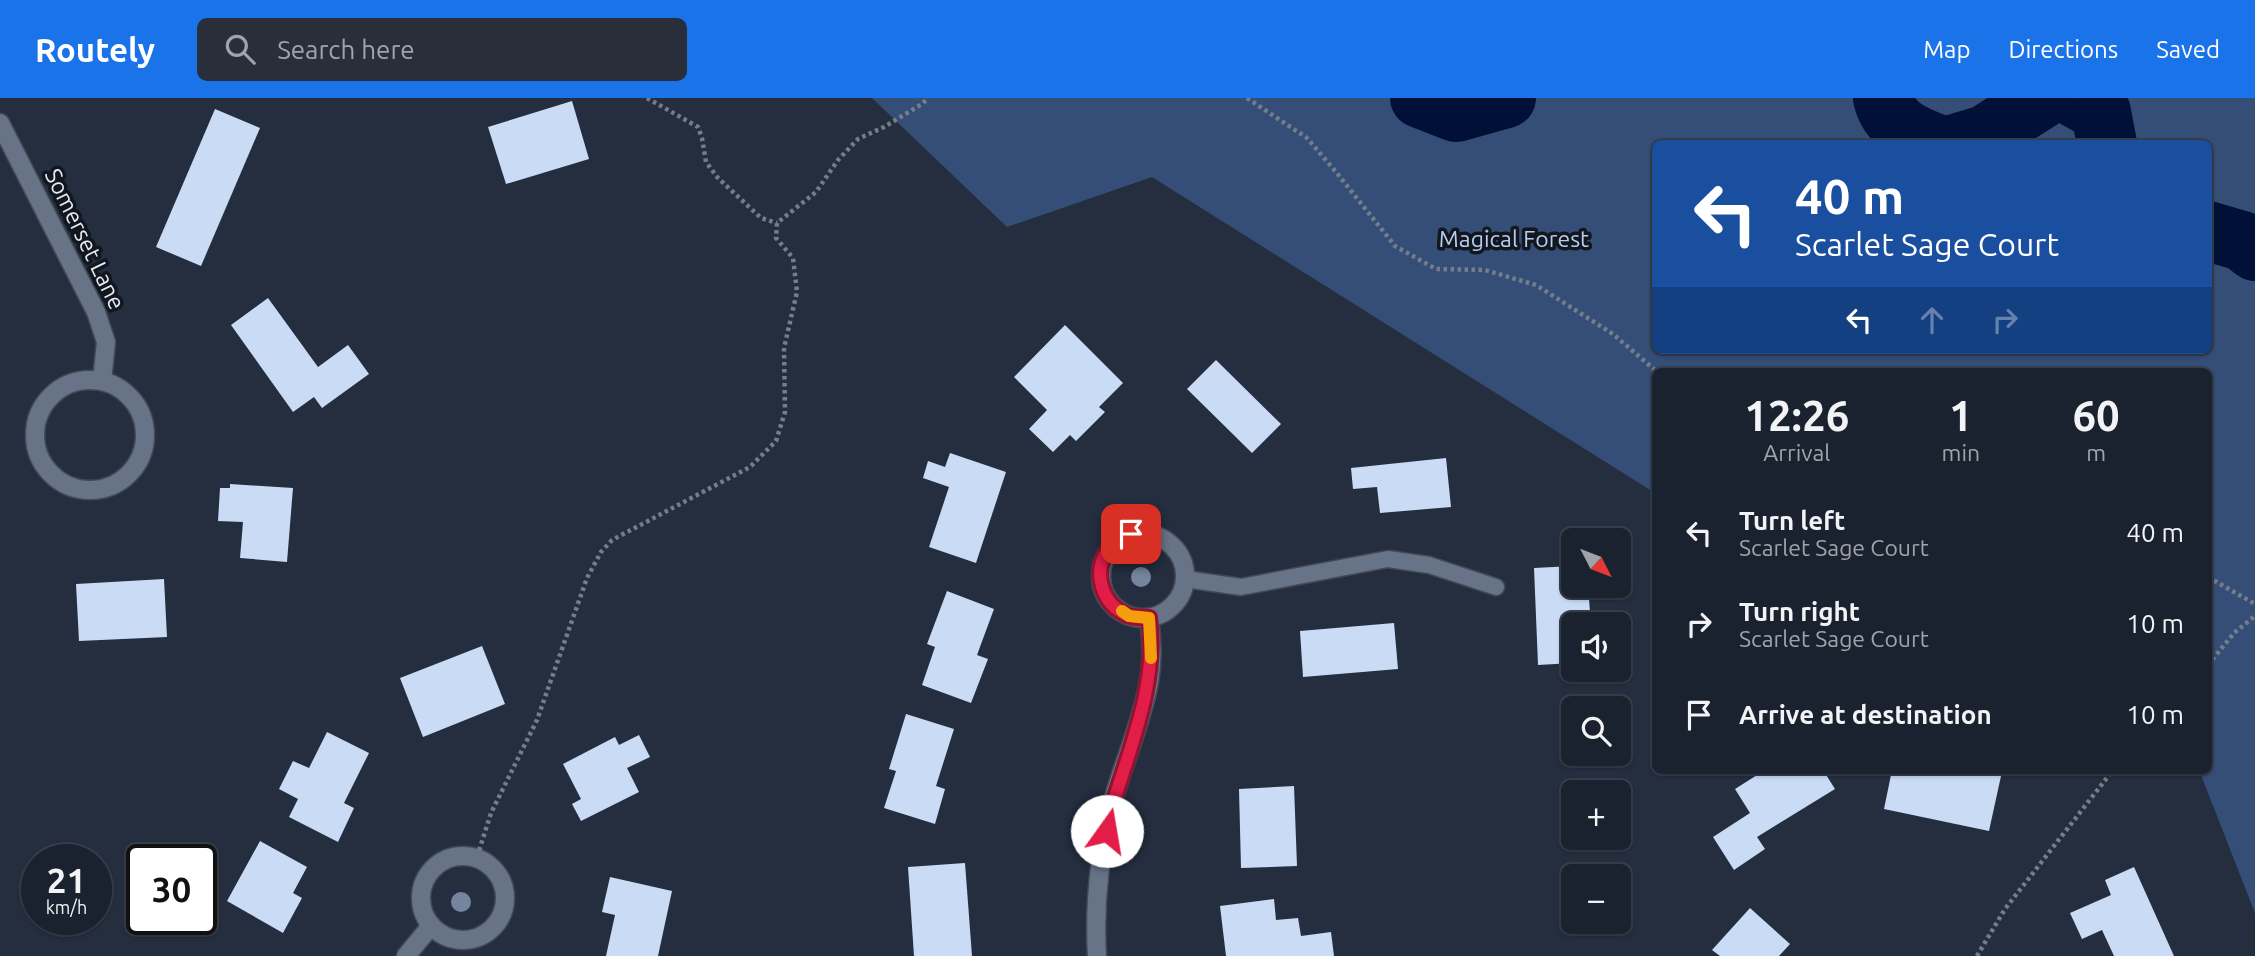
<!DOCTYPE html>
<meta charset="utf-8">
<style>
:root{--surface:#1b222f;--page:#282f3b;--text:#f1f3f6;--muted:#a0a4aa;--line:#393f4b;--accent:#1a73e8}
body{margin:0;font-family:Ubuntu,sans-serif;background:var(--page);color:var(--text);height:100vh;display:flex;flex-direction:column;font-size:26px;white-space:nowrap}
*{box-sizing:border-box;margin:0}
p{font-size:23px;color:var(--muted)}
.icon{flex:none;width:38px;height:38px;fill:none;stroke:currentColor;stroke-width:2;stroke-linecap:round;stroke-linejoin:round}
.map{position:relative;flex:1;overflow:hidden}
.sheet{position:absolute;left:1652px;top:270px;width:560px;height:406px;display:flex;flex-direction:column;background:var(--surface);border-radius:10px;box-shadow:0 2px 5px #0004,0 0 0 2px var(--line)}
.sheet>*{flex:none}
.top-card{position:absolute;left:1652px;top:42px;width:560px;height:214px;border-radius:10px;box-shadow:0 2px 5px #0004,0 0 0 2px var(--line);background:#1a4fa0;color:#fff;overflow:hidden}
.needle{width:46px;rotate:132deg}
.tools{position:absolute;left:1561px;top:430px;display:grid;gap:14px}
.tools a{display:grid;place-items:center;width:70px;height:70px;border-radius:10px;background:var(--surface);box-shadow:0 2px 5px #0004,0 0 0 2px var(--line);font-size:35px}
.speed{position:absolute;left:21px;top:746px;display:flex;gap:14px;font-size:35px;font-weight:700;text-align:center}
.speed>*{display:grid;place-content:center;width:91px;height:91px;border-radius:50%;background:var(--surface);box-shadow:0 2px 5px #0004,0 0 0 2px var(--line);line-height:1}
.speed small{font-size:18px;font-weight:400}
.speed .limit{border:4px solid #111;border-radius:10px;background:#fff;color:#111}
.pin{position:absolute;display:grid;place-items:center;width:60px;height:60px;color:#fff;margin:-30px;border-radius:14px;box-shadow:0 4px 10px #0006}
.me{position:absolute;width:77px;margin:-38px;rotate:13deg;stroke-linejoin:round;filter:drop-shadow(0 0 5px #0008)}
.turn{display:flex;align-items:center;gap:24px;height:147px;padding:0 28px;font-size:32px}
.turn .icon{width:91px;height:91px;stroke-width:2.5}
.turn b{display:block;font-size:49px;line-height:60px}
.lanes{display:flex;align-items:center;height:66px;padding:0 28px;background:#0003;justify-content:center;gap:35px;direction:ltr}
.lanes .off{opacity:.35}
.eta{display:flex;justify-content:space-evenly;align-items:center;height:119px;text-align:center}
.eta b{font-size:42px;font-weight:700;line-height:49px}
ul{padding:0;list-style:none}
li{display:flex;align-items:center;gap:21px;height:91px;padding:0 28px}
li div{flex:1}
li b{display:block;font-size:26px}
li em{font-style:normal}
header{display:flex;align-items:center;gap:42px;box-sizing:border-box;height:98px;padding:0 35px;background:var(--accent);color:#fff}
header strong{font-size:33px}
nav{display:flex;gap:38px;margin-inline-start:auto;font-size:24px}
.search{width:490px;height:63px;background:var(--page);display:flex;align-items:center;gap:18px;box-sizing:border-box;padding:0 24px;border-radius:10px;color:var(--muted);font-size:26px}
.map>svg:first-child{display:block}
.green{fill:#354e77;fill-rule:evenodd}
.lines{fill:none;stroke-linecap:round;stroke-linejoin:round}
.river{stroke:#001037;stroke-width:60}
.building{fill:#cadbf6}
.service-casing{stroke:#414957;stroke-width:19}
.minor-casing{stroke:#414957;stroke-width:21}
.path{stroke:#757d8c;stroke-width:4.5;stroke-dasharray:3.5 3.5;stroke-linecap:butt}
.service{stroke:#677386;stroke-width:16}
.minor{stroke:#677386;stroke-width:18}
.tree{fill:#75859f}
.route-casing{stroke:#92132f;stroke-width:18}
.route{stroke:#e11d48;stroke-width:12}
.slow{stroke:#f59e0b;stroke-width:12}
.labels{text-anchor:middle;stroke-width:7;stroke-linejoin:round;paint-order:stroke}
.street-label{font-size:23px;fill:#e5ecf7;stroke:#12161e}
.park-label{font-size:23px;fill:#b7ccee;stroke:#12161e}
</style>
<header>
<strong>Routely</strong>
<div class="search"><svg class="icon" aria-label="search" viewBox="0 0 24 24"><circle cx="10" cy="10" r="6"/><path d="M15 15l6 6"/></svg>Search here</div>
<nav><a>Map</a><a>Directions</a><a>Saved</a></nav>
</header>
<div class="map">
<svg width="2255" height="858" viewBox="0 0 2255 858">
<rect width="100%" height="100%" fill="#242e3f"/>
<path class="green" d="M872 0H2255V815L2199 672H2208V273H1656L1655 395 1152 79 1007 129ZM1656 46H2208V252H1656Z"/>
<g class="lines">
<g class="river">
<path d="M1420 0 1456 14 1506 0"/>
<path d="M1883 0C1889 27 1913 37 1937 46"/>
<path d="M2076 0 2101 14 2107 46"/>
<path d="M1955 46 1985 37 2043 0"/>
<path d="M2208 133 2242 143 2255 153"/>
</g>
</g>
<g class="building">
<path d="M572 3 589 61 506 86 488 29Z"/>
<path d="M215 11 260 30 201 168 156 149Z"/>
<path d="M268 200 318 269 348 247 369 276 322 310 314 299 293 314 231 227Z"/>
<path d="M1065 227 1123 285 1099 309 1105 314 1076 343 1070 337 1053 354 1029 331 1047 312 1014 279Z"/>
<path d="M1216 262 1281 326 1252 355 1187 291Z"/>
<path d="M950 355 1006 374 976 465 929 449 949 389 923 380 928 363 945 369Z"/>
<path d="M1446 360 1451 409 1380 415 1377 389 1353 391 1351 370Z"/>
<path d="M230 386 293 390 287 464 240 460 243 424 218 423 220 390H230Z"/>
<path d="M1573 468V488H1588L1591 527H1573V565L1538 567 1534 470Z"/>
<path d="M164 481 167 539 79 543 76 486Z"/>
<path d="M947 493 994 511 977 557 988 561 971 605 922 587 935 549 927 546Z"/>
<path d="M1394 525 1398 571 1303 579 1300 533Z"/>
<path d="M482 548 505 606 423 639 400 580Z"/>
<path d="M906 616 954 631 936 688 945 691 935 726 884 710 896 673 889 671Z"/>
<path d="M327 634 369 655 344 705 354 710 338 744 289 719 298 701 279 691 293 663 309 670Z"/>
<path d="M639 637 650 659 627 670 639 694 581 723 572 706 581 701 563 666 615 639 619 647Z"/>
<path d="M1765 672H1823L1835 691 1757 739 1765 751 1734 772 1713 739 1750 715 1735 691Z"/>
<path d="M1892 672H1972L2001 678 1989 733 1884 711Z"/>
<path d="M1294 688 1297 768 1241 770 1239 691Z"/>
<path d="M260 743 307 769 293 795 302 800 283 835 227 803Z"/>
<path d="M965 765 972 858H914L908 769Z"/>
<path d="M2134 769 2174 858H2114L2102 832 2082 841 2070 815 2111 797 2105 782Z"/>
<path d="M610 779 672 793 658 858H606L615 817 602 814Z"/>
<path d="M1274 801 1276 822 1298 820 1301 838 1331 834 1334 858H1226L1220 808Z"/>
<path d="M1750 810 1790 846 1779 858H1720L1712 852Z"/>
</g>
<g class="lines">
<defs>
<path id="service" d="M1185 481 1241 489 1388 461 1429 467 1496 489"/>
<g id="minor">
<path d="M0 25 96 214 106 244 102 283"/>
<circle cx="90" cy="337" r="55"/>
<circle cx="1143" cy="478" r="42"/>
<circle cx="463" cy="800" r="42"/>
<path d="M406 858 430 829"/>
<path d="M1097 858C1094 809 1099 761 1110 713 1121 670 1141 628 1149 584 1153 562 1152 541 1149 520"/>
</g>
</defs>
<use href="#service" class="service-casing"/>
<use href="#minor" class="minor-casing"/>
<g class="path">
<path d="M647 0 698 29 702 40 706 64 718 80 761 120 777 125"/>
<path d="M1247 0 1307 40 1336 74 1395 148 1436 171 1485 172 1536 187 1613 236 1656 273"/>
<path d="M2208 479 2255 506"/>
<path d="M2208 567 2234 535 2255 518"/>
<path d="M477 759 491 715 537 622 587 480 601 454 612 442 750 369 776 343 785 314 784 250 797 194 793 160 776 140 777 125 816 94 838 62 858 41 884 29 922 6 928 0"/>
<path d="M1977 858 2005 811 2113 672"/>
</g>
<use href="#service" class="service"/>
<use href="#minor" class="minor"/>
</g>
<g class="tree">
<circle cx="1141" cy="479" r="10"/>
<circle cx="461" cy="804" r="10"/>
</g>
<g class="lines">
<defs>
<path id="route" d="M1107 733 1111 712C1130 649 1158 586 1149 520 1143 519 1133 520 1127 517 1102 506 1092 475 1108 452 1113 446 1124 441 1131 436"/>
</defs>
<use href="#route" class="route-casing"/>
<use href="#route" class="route"/>
<path class="slow" d="M1122 513 1129 518 1149 520 1151 560"/>
</g>
<g class="labels">
<g class="street-label">
<text transform="translate(85 141) rotate(64)" y="8">Somerset Lane</text>
</g>
<g class="park-label">
<text x="1514" y="149">Magical Forest</text>
</g>
</g>
</svg>
<div class="tools">
<a><svg class="needle" viewBox="-14 -14 28 28"><path d="M0-13l5 13h-10z" fill="#e53935"/><path d="M0 13l5-13h-10z" fill="#a0a4aa"/></svg></a>
<a><svg class="icon" aria-label="sound" viewBox="0 0 24 24"><path d="M4 9h4l5-4v14l-5-4H4zM17 9q2 3 0 6"/></svg></a>
<a><svg class="icon" aria-label="search" viewBox="0 0 24 24"><circle cx="10" cy="10" r="6"/><path d="M15 15l6 6"/></svg></a>
<a>+</a>
<a>−</a>
</div>
<div class="speed"><div>21<small>km/h</small></div><div class="limit">30</div></div>
<div class="pin" style="left:1131px;top:436px;background:#d93025"><svg class="icon" aria-label="arrive" viewBox="0 0 24 24"><path d="M6 21V4h12l-3 4 3 4H6"/></svg></div>
<svg class="me" style="left:1107px;top:733px" viewBox="-20 -20 40 40"><circle r="19" fill="#fff"/><path d="M0-13L10 11 0 6-10 11z" fill="#e11d48"/></svg>
<div class="top-card">
<div class="turn"><svg class="icon" aria-label="left" viewBox="0 0 24 24"><path d="M17 20v-9H6M10 6l-5 5 5 5"/></svg><div><b>40 m</b>Scarlet Sage Court</div></div>
<div class="lanes"><svg class="icon" aria-label="left" viewBox="0 0 24 24"><path d="M17 20v-9H6M10 6l-5 5 5 5"/></svg><svg class="icon off" aria-label="ahead" viewBox="0 0 24 24"><path d="M12 20V5M6 11l6-6 6 6"/></svg><svg class="icon off" aria-label="right" viewBox="0 0 24 24"><path d="M7 20v-9h11M14 6l5 5-5 5"/></svg></div>
</div>
<section class="sheet">
<div class="eta">
<div><b>12:26</b><p>Arrival</p></div>
<div><b>1</b><p>min</p></div>
<div><b>60</b><p>m</p></div>
</div>
<ul>
<li><svg class="icon" aria-label="left" viewBox="0 0 24 24"><path d="M17 20v-9H6M10 6l-5 5 5 5"/></svg><div><b>Turn left</b><p>Scarlet Sage Court</p></div><em>40 m</em></li>
<li><svg class="icon" aria-label="right" viewBox="0 0 24 24"><path d="M7 20v-9h11M14 6l5 5-5 5"/></svg><div><b>Turn right</b><p>Scarlet Sage Court</p></div><em>10 m</em></li>
<li><svg class="icon" aria-label="arrive" viewBox="0 0 24 24"><path d="M6 21V4h12l-3 4 3 4H6"/></svg><div><b>Arrive at destination</b></div><em>10 m</em></li>
</ul>
</section>
</div>
